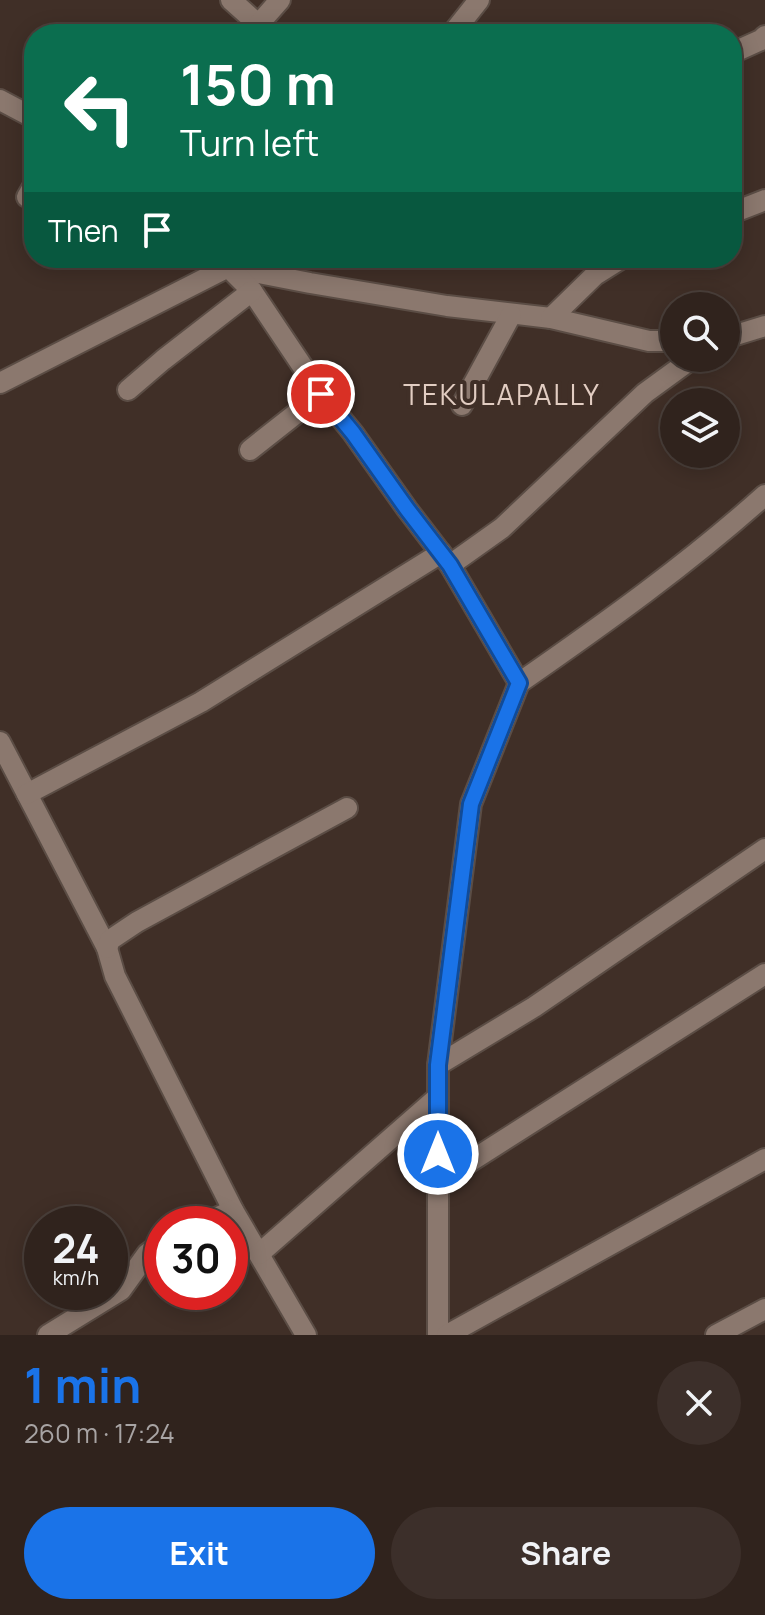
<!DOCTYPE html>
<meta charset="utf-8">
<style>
:root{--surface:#30231d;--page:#3c2f2a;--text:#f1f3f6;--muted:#a8a4a4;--line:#4b403b;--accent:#1a73e8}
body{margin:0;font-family:Manrope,sans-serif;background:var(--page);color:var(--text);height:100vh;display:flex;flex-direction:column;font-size:30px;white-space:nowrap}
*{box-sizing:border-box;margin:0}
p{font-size:26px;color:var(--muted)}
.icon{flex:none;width:44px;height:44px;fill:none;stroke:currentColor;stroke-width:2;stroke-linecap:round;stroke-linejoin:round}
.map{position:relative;height:1335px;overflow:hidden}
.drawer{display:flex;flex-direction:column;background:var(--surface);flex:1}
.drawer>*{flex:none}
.top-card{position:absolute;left:24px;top:24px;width:718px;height:244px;border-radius:32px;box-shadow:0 4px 20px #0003,0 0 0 2px var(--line);background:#0b6e4f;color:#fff;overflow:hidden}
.controls{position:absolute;left:660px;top:292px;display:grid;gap:16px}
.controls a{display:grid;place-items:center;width:80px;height:80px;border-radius:50%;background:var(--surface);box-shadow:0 4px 20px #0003,0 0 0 2px var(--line);font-size:40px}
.speed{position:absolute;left:24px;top:1206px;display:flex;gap:16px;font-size:40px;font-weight:700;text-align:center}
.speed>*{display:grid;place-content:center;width:104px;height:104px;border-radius:50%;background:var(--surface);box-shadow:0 4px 20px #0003,0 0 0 2px var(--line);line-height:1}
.speed small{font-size:20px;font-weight:400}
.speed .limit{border:12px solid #d22;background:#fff;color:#111}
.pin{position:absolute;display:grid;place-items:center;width:68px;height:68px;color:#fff;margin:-34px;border:4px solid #fff;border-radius:50%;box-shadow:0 2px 8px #0007}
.me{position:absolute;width:88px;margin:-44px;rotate:0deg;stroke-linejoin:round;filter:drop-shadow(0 0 6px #0008)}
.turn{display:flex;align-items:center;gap:28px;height:168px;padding:0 24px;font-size:36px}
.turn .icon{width:104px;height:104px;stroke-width:2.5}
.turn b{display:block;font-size:56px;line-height:68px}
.then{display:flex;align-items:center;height:76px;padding:0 24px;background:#0003;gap:16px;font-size:30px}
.round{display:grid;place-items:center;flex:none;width:84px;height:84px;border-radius:42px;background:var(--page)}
.head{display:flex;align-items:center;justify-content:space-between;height:136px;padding:0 24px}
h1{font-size:48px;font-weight:700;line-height:60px;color:var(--accent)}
.cta{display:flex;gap:16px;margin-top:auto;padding:16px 24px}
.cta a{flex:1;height:92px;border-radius:48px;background:var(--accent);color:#fff;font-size:32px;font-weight:700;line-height:92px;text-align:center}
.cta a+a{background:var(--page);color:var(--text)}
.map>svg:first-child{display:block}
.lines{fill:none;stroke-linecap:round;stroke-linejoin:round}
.minor-casing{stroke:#5b4d45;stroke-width:24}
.minor{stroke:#8b786e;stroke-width:20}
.route-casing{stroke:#114b97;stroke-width:20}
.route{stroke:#1a73e8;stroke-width:14}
.labels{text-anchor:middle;stroke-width:8;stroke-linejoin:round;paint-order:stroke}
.quarter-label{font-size:28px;letter-spacing:2px;fill:#e2cdc2;stroke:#402f27}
</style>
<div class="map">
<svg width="765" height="1335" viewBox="0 0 765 1335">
<rect width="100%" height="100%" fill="#402f27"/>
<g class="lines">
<defs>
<g id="minor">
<path d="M231 0 269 34"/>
<path d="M258 25 280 0"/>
<path d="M452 34 479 0"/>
<path d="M732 53 761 40 765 36"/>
<path d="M0 100 34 118"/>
<path d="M27 197 34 185"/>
<path d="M732 213 765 200"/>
<path d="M228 267 310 283 447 306 551 318 649 341H674"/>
<path d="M551 318 595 275 622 258"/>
<path d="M726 338 765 326"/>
<path d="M0 383 228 267 252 291 321 394 353 433 407 509 450 565 519 683 471 804 438 1065V1335"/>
<path d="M128 390 163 360 252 291"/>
<path d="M462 405 511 315"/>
<path d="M250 450 321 394"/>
<path d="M450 565 502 528 645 393 693 358"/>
<path d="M519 683C604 624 688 564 765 495"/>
<path d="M0 742 107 948 115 976 233 1210 306 1335"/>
<path d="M27 794 201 702 441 553"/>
<path d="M107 948 110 940 137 922 347 808"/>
<path d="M438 1065 534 1007 765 849"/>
<path d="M438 1182 765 974"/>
<path d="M203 1224 233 1210"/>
<path d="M259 1254 438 1097"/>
<path d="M48 1335 121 1290 147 1254 162 1243"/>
<path d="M447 1335 765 1159"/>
<path d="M716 1335 765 1309"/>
</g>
</defs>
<use href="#minor" class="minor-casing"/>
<use href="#minor" class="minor"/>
</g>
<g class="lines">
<defs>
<path id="route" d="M321 394 353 433 407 509 450 565 519 683 471 804 438 1065V1154"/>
</defs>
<use href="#route" class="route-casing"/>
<use href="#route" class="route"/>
</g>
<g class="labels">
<g class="quarter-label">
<text x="502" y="405">TEKULAPALLY</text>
</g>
</g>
</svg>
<div class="controls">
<a><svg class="icon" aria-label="search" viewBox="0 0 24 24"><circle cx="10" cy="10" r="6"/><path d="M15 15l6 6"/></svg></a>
<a><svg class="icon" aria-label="layers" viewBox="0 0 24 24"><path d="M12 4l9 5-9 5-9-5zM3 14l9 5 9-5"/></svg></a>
</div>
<div class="speed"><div>24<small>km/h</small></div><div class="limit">30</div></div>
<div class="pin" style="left:321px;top:394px;background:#d93025"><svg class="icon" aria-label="arrive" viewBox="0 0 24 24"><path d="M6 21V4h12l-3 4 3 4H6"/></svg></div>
<svg class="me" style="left:438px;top:1154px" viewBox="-20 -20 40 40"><circle r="17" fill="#1a73e8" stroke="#fff" stroke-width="3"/><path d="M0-11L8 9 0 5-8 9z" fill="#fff"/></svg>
<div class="top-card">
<div class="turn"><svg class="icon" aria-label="left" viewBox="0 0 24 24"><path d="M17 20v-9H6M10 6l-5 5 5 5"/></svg><div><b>150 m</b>Turn left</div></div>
<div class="then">Then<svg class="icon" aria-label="arrive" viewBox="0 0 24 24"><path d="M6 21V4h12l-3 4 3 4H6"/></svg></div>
</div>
</div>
<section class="drawer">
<div class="head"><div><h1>1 min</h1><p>260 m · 17:24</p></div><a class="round"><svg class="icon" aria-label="close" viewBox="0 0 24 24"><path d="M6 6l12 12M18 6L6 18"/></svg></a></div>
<div class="cta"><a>Exit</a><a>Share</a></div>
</section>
